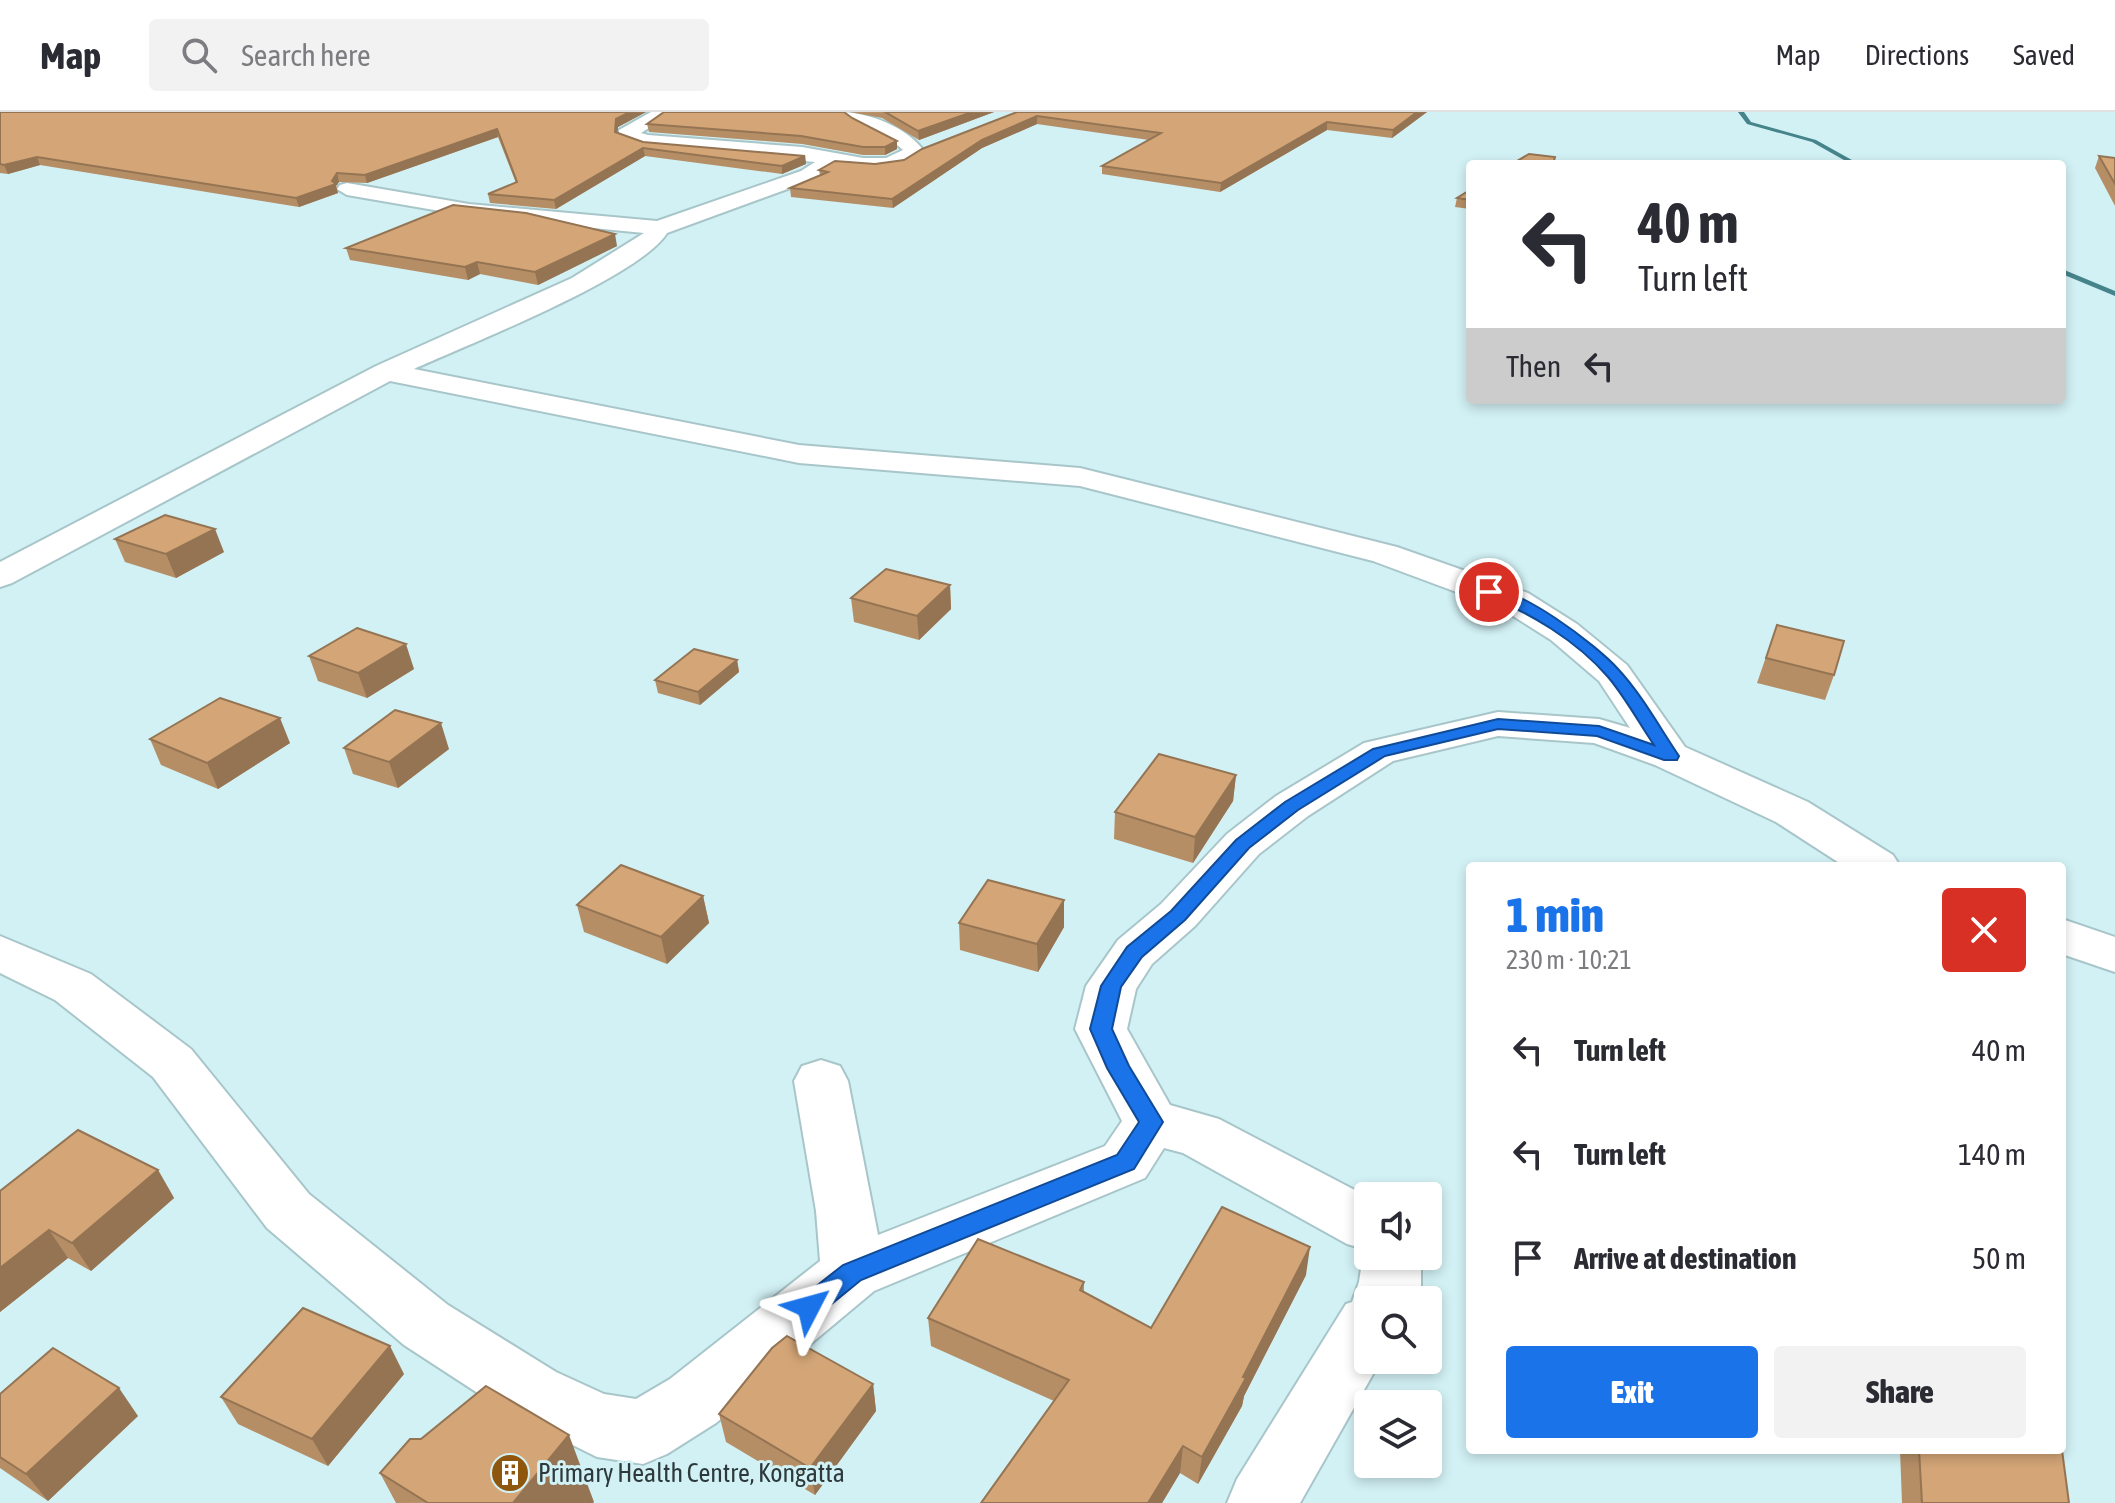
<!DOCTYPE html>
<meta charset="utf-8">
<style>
:root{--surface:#fff;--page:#f2f2f3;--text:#2b2b33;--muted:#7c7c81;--line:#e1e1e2;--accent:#1a73e8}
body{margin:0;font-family:"Asap Condensed",sans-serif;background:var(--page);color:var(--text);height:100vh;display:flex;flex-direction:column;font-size:30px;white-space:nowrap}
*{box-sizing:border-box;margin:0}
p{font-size:26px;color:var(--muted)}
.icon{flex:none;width:44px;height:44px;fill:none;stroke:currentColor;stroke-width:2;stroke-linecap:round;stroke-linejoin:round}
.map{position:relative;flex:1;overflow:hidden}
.details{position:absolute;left:1466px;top:750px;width:600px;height:592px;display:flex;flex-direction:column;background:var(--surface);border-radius:8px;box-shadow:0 4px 12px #0003}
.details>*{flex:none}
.top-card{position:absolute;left:1466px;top:48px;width:600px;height:244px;border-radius:8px;box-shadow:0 4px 12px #0003;background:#fff;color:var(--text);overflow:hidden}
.fabs{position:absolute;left:1354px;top:1070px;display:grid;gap:16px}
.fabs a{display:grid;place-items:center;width:88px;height:88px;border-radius:8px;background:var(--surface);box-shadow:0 4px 12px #0003;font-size:40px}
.pin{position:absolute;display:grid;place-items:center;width:68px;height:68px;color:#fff;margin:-34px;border:4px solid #fff;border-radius:50%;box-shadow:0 2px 8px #0007}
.me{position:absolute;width:88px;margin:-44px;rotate:51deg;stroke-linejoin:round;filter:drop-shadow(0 0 6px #0008)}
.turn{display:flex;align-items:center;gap:28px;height:168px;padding:0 40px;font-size:36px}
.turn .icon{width:104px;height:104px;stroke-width:2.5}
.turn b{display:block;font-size:56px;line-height:68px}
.then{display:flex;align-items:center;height:76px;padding:0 40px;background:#0003;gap:16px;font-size:30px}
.round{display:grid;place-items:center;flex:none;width:84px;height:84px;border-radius:8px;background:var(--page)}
.overview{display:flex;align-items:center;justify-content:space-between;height:136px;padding:0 40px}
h1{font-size:48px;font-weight:800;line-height:60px;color:var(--accent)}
.primary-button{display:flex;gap:16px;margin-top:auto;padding:16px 40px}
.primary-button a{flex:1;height:92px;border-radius:8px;background:var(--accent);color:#fff;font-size:32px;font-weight:800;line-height:92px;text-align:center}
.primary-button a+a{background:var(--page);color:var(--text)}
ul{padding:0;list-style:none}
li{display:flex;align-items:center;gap:24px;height:104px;padding:0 40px}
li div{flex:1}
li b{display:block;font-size:30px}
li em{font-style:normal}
header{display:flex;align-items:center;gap:48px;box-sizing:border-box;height:112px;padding:0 40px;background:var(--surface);border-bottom:2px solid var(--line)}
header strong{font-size:38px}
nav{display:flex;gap:44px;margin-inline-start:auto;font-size:28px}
.search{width:560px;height:72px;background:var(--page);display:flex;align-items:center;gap:20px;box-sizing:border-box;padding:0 28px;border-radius:8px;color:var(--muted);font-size:30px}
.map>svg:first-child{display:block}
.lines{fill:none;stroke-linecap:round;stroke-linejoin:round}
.stream{fill:#46848c;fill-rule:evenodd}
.minor-casing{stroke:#a8c6ca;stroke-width:4}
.minor{fill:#fff;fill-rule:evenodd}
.wall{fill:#b58e66}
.shaded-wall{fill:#947453}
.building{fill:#d3a577;stroke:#947453;stroke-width:2}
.route{fill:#1a73e8;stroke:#114b97;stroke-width:2}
.labels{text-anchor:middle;stroke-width:6;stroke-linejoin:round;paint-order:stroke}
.near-poi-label{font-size:26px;fill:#2d393b;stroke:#d2f1f5;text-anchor:start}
</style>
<header>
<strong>Map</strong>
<div class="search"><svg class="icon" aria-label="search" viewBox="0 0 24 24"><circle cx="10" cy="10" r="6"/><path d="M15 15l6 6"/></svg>Search here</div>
<nav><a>Map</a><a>Directions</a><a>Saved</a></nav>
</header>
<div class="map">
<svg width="2115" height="1391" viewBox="0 0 2115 1391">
<rect width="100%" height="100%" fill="#d2f1f5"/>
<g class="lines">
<g class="stream">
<path d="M1738 0H1744L1751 10 1816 28 1859 52H1851L1812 30 1747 12Z"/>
<path d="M2062 157 2115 179V184L2062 162Z"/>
</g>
<defs>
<g id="minor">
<path d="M651 0H673L641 21 648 23 802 35 863 46H886L903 38C885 20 857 20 840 0 868 0 907 15 924 39 901 68 868 52 838 55 830 55 822 63 815 67L667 121C640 165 469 232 414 257L799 333 1080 356 1397 435 1528 481 1577 512 1627 553 1685 635 1808 690 1893 743 1900 754H1844L1776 710 1655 653 1594 631 1498 624 1393 649 1308 704 1259 742 1195 814 1152 852 1136 877 1127 917 1170 993 1219 1007 1368 1085V1144H1421V1174L1414 1188H1368V1248H1381L1300 1391H1227L1237 1367 1346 1192 1352 1190 1359 1170 1364 1137 1347 1132 1183 1041 1164 1036 1145 1066 874 1179 716 1311 667 1342 643 1352 597 1345 510 1302 404 1233 267 1116 153 965 55 888 0 861V824L91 862 191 937 309 1082 448 1193 556 1260 604 1282 636 1287 670 1267 820 1149 816 1099 794 969 802 954 821 948 840 954 848 969 878 1123 1105 1034 1122 1009 1075 917 1086 874 1118 828 1161 792 1227 722 1276 684 1364 631 1498 600 1599 607 1630 616 1599 569 1551 528 1502 497 1373 449 1080 374 799 351 390 269 12 471 0 475V450L376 254 572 166 644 121 469 104 347 83 337 77 340 73 347 71 469 92 657 109 801 59 815 50 645 35 619 26V18Z"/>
<path d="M2062 807 2115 825V860L2062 842Z"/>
</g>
</defs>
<use href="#minor" class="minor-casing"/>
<use href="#minor" class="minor"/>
</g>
<g class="wall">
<path d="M0 0H646L618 15 617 20 643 30 805 44 806 52 782 62 645 44 556 97 490 91 488 82 516 71 498 25 367 71 339 70 336 74 338 81 299 95 40 53 8 62 0 61Z"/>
<path d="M850 0H994L919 28 882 6Z"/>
<path d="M1017 0H1427L1392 26 1327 18 1220 80 1102 62V54L1149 28 1037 12 982 36 893 96 791 85 790 76 820 63 819 58 904 48Z"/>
<path d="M852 6 897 37 885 43H863L802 32 649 20 647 12Z"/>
<path d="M2099 44 2115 46V94L2095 56Z"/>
<path d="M1470 78V97L1455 95 1457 86Z"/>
<path d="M617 134 538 173 480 162 468 168 350 148 346 136Z"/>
<path d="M115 427 224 440 176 466 125 450Z"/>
<path d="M950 473 951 497 919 528 854 510 851 486Z"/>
<path d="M1777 513 1834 563 1825 588 1757 571Z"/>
<path d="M309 544 414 557 367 586 318 569Z"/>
<path d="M737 548 739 560 700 593 658 581 655 568Z"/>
<path d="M150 627 290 631 218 677 161 653Z"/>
<path d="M344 636 449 637 398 676 353 662Z"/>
<path d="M1236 663 1233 689 1193 751 1114 727 1115 700Z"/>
<path d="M703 784 709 811 667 852 584 820 577 793Z"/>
<path d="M1064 788V815L1038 860 960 838 959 811Z"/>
<path d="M158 1058 174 1086 91 1159 68 1146 0 1200V1079Z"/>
<path d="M1306 1163 1244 1284 1242 1294 1198 1372 1180 1361 1162 1391H981L1054 1289 931 1234 928 1206 1084 1170V1180L1151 1216Z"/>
<path d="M404 1262 328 1354 238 1312 221 1285Z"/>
<path d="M873 1272 876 1299 815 1383 726 1330 719 1302Z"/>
<path d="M0 1282 138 1304 48 1389 0 1356Z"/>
<path d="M1900 1338H2062L2069 1391H1902Z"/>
<path d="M380 1361 594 1390 396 1391Z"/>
</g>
<g class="shaded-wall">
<path d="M630 0H646L618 15 617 28 615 20 616 7Z"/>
<path d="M972 0H994L919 28 918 19Z"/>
<path d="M1417 0H1427L1392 26 1393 18Z"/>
<path d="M1037 4V12L982 36 893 96 892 87 982 28Z"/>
<path d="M1327 10V18L1220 80 1221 71Z"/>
<path d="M497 17 498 25 367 71 365 63Z"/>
<path d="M897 29V37L885 43V35Z"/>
<path d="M643 36 645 44 556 97 554 88Z"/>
<path d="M805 44 806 52 782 62V54Z"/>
<path d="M37 45 40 53 8 62 4 53Z"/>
<path d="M337 61 339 70 336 74 338 81 299 95 296 86 332 69Z"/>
<path d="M615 122 617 134 538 173 535 160Z"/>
<path d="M477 150 480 162 468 168 465 155Z"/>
<path d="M215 417 224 440 176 466 166 442Z"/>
<path d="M950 473 951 497 919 528 917 504Z"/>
<path d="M406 532 414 557 367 586 358 561Z"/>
<path d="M737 548 739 560 700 593 698 580Z"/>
<path d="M280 606 290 631 218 677 207 651Z"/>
<path d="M441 611 449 637 398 676 389 650Z"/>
<path d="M1236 663 1233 689 1193 751 1195 725Z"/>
<path d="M703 784 709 811 667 852 661 825Z"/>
<path d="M1064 788V815L1038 860 1037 832Z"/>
<path d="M158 1058 174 1086 91 1159 72 1131Z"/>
<path d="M49 1118 68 1146 0 1200V1156Z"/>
<path d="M1310 1135 1306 1163 1244 1284 1242 1294 1198 1372 1202 1345Z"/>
<path d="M390 1234 404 1262 328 1354 312 1327Z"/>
<path d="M873 1272 876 1299 815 1383 810 1356Z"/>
<path d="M119 1276 138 1304 48 1389 26 1362Z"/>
<path d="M569 1323 594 1390 593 1391H513Z"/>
<path d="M1183 1334 1180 1361 1162 1391H1148Z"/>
</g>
<g class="building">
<path d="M0 0H630L616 7 615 20 643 30 805 44 782 54 643 36 554 88 488 82 517 70 497 17 365 63 337 61 332 69 336 72 296 86 37 45 4 53 0 52Z"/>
<path d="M664 0H844L852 6 897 29 885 35H863L801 24 647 12Z"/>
<path d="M885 0H972L918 19Z"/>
<path d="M1017 0H1417L1393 18 1327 10 1221 71 1102 54 1161 21 1037 4 982 28 892 87 790 76 828 60 819 58 835 49 875 52 904 48 922 37Z"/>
<path d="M1529 42 1555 45 1553 52H1512Z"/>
<path d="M2099 44 2115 46V72Z"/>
<path d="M1470 78V88L1457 86Z"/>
<path d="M453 93 526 101 615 122 535 160 477 150 465 155 346 136Z"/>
<path d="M165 403 215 417 166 442 115 427Z"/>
<path d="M886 457 950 473 917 504 851 486Z"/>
<path d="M1777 513 1844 529 1834 563 1766 546Z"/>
<path d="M357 516 406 532 358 561 309 544Z"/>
<path d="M694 537 737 548 698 580 655 568Z"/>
<path d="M220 586 280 606 207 651 150 627Z"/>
<path d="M395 598 441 611 389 650 344 636Z"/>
<path d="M1159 642 1236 663 1195 725 1115 700Z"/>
<path d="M621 753 703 784 661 825 577 793Z"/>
<path d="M988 768 1064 788 1037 832 959 811Z"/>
<path d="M78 1018 158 1058 72 1131 49 1118 0 1156V1079Z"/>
<path d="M1222 1095 1310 1135 1243 1265 1246 1266 1202 1345 1183 1334 1148 1391H981L1069 1268 928 1206 978 1127 1084 1170 1080 1178 1151 1216Z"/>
<path d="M303 1196 390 1234 312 1327 221 1285Z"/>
<path d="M787 1224 873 1272 810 1356 719 1302 772 1236Z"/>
<path d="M53 1236 119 1276 26 1362 0 1345V1282Z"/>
<path d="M486 1274 569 1323 513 1391H428L380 1361 410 1327H421Z"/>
<path d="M1919 1338H2062L2069 1391H1922Z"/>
</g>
<path class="route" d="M1484 477C1516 471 1598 534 1619 558 1642 583 1660 616 1679 644L1677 648H1664L1597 624 1498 617 1385 644 1298 698 1249 736 1185 808 1142 845 1121 875 1112 917 1129 954 1163 1010 1134 1057 861 1168 818 1203 809 1206 800 1203 796 1195 800 1187 843 1153 1117 1043 1139 1010 1107 956 1090 917 1101 874 1127 835 1171 799 1236 728 1285 690 1373 637 1498 607 1599 614 1654 633C1639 611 1625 585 1608 565 1577 529 1528 499 1484 483Z"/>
<defs>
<symbol id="building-disc" viewBox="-11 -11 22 22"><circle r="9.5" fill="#8e570d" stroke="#d2f1f5"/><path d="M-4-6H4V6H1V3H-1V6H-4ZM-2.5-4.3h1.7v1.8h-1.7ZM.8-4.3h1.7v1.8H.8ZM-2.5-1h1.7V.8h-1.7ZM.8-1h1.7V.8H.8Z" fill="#fff"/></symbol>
</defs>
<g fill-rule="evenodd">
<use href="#building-disc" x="488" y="1339" width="44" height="44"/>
</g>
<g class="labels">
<g class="near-poi-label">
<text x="538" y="1370">Primary Health Centre, Kongatta</text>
</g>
</g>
</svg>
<div class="fabs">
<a><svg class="icon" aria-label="sound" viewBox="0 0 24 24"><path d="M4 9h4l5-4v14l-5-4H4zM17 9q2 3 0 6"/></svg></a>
<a><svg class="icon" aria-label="search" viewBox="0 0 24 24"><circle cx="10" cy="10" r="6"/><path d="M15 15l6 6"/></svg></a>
<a><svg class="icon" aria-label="layers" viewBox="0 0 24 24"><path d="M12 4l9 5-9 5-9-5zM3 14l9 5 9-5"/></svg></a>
</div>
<div class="pin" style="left:1489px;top:480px;background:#d93025"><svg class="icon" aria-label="arrive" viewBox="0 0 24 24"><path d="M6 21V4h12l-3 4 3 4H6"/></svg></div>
<svg class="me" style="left:809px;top:1195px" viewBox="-20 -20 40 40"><path d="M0-17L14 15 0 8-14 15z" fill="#1a73e8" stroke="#fff" stroke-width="4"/></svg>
<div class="top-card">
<div class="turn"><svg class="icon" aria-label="left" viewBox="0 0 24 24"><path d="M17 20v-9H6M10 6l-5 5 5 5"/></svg><div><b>40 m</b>Turn left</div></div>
<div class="then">Then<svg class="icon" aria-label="left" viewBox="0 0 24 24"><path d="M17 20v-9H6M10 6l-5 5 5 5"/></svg></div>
</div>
<section class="details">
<div class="overview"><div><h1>1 min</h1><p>230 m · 10:21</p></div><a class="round" style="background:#d93025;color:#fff"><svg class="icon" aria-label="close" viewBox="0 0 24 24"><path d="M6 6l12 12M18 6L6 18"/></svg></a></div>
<ul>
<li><svg class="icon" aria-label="left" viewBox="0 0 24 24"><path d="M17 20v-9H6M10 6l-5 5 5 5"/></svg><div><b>Turn left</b></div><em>40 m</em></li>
<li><svg class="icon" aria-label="left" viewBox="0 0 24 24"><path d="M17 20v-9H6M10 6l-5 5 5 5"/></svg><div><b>Turn left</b></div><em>140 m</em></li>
<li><svg class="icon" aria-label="arrive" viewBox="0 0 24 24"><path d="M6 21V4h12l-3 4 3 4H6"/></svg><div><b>Arrive at destination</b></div><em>50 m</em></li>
</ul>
<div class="primary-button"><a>Exit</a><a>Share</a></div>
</section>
</div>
